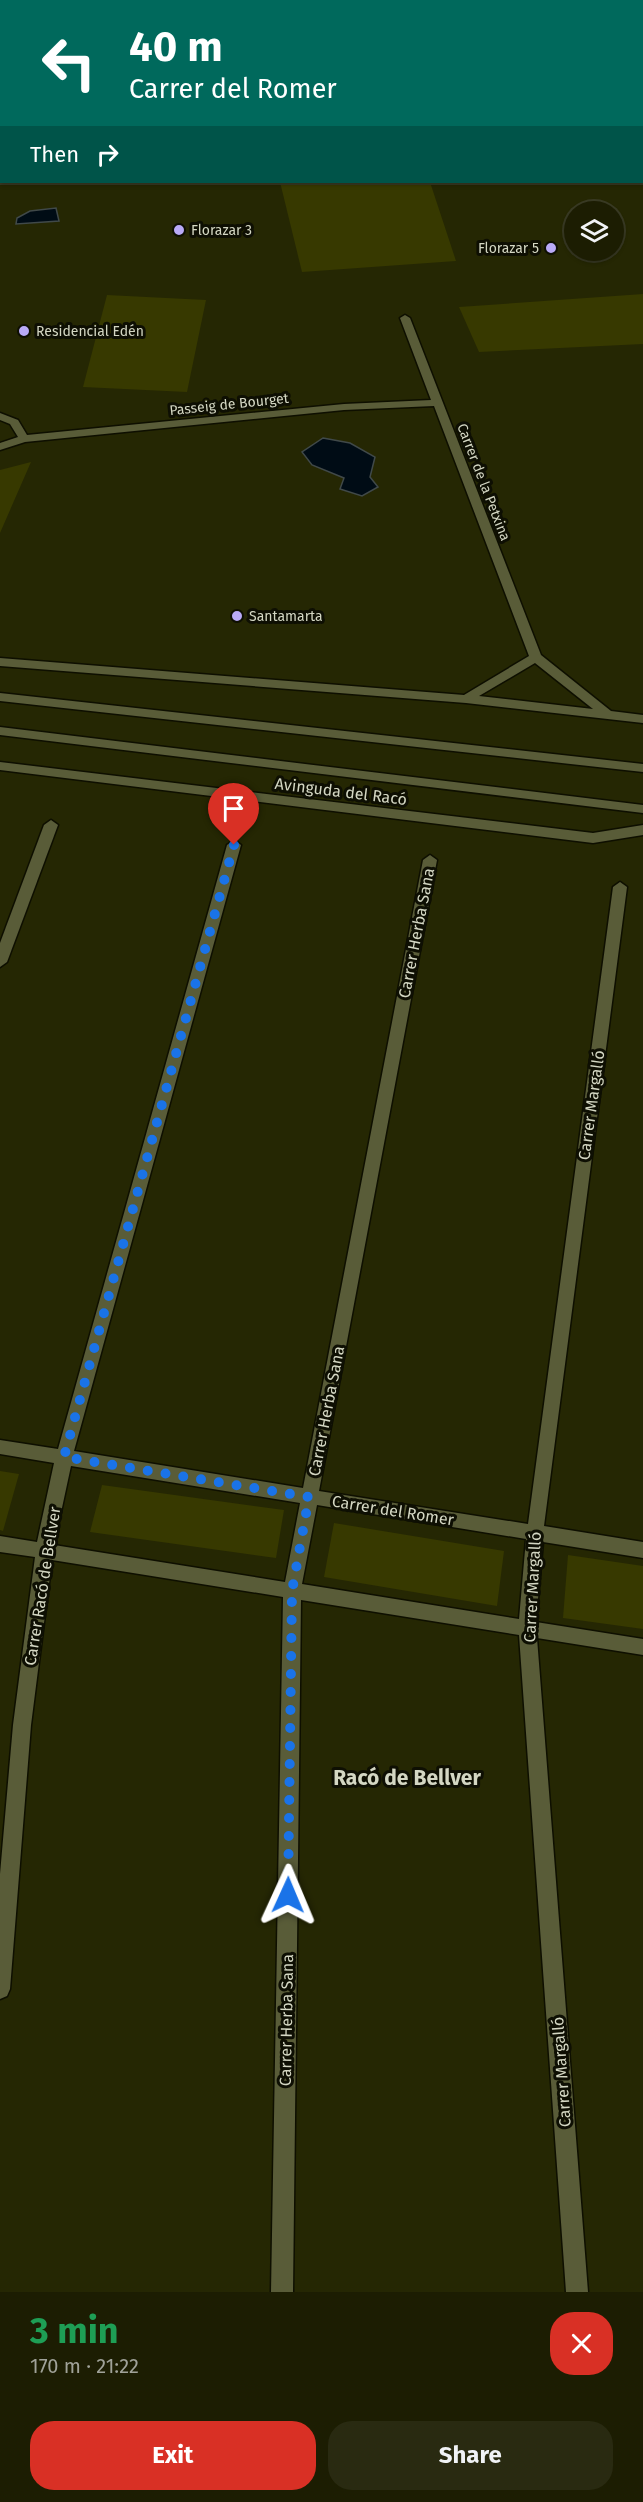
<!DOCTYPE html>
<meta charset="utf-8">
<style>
:root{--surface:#1c1d02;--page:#292a11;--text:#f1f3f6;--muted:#a0a299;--line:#3a3b24;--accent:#d93025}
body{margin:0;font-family:"Fira Sans",sans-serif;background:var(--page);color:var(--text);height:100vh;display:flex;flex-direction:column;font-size:22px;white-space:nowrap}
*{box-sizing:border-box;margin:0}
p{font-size:20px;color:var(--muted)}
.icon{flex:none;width:33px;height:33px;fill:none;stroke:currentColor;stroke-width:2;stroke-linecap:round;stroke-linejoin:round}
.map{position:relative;height:2292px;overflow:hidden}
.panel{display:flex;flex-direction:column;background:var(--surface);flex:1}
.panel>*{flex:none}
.top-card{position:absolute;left:0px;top:0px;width:644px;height:183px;box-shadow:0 2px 4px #0004,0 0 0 2px var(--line);background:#00695c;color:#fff;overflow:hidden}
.controls{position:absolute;left:564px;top:201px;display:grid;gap:12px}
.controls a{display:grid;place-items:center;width:60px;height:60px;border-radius:50%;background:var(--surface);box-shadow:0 2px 4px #0004,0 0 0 2px var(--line);font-size:30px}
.pin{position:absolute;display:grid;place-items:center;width:51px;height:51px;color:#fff;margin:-62px -26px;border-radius:50% 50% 50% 0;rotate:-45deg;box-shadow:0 0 6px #0007}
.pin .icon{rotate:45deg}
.me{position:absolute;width:66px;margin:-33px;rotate:1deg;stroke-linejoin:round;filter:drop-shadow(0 0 4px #0008)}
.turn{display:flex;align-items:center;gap:21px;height:126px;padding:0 30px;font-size:27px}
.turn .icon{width:78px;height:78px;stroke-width:2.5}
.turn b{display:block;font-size:42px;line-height:51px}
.then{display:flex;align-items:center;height:57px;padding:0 30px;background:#0003;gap:12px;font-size:22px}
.round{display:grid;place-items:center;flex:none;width:63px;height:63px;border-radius:24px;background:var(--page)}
.head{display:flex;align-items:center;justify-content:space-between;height:102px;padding:0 30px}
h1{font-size:36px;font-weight:700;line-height:45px;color:#1e9e55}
.primary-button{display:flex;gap:12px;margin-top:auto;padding:12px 30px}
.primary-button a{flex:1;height:69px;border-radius:24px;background:var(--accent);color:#fff;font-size:24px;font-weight:700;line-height:69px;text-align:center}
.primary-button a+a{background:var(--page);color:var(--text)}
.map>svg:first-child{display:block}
.green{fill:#373900}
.water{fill:#000c15;stroke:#404949;stroke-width:1.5}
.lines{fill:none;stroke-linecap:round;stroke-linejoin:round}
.pedestrian-casing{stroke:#0e0f00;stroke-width:3}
.minor-casing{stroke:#0e0f00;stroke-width:3}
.tertiary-casing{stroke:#0e0f00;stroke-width:3}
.pedestrian{fill:#595c38;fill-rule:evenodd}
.minor{fill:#595c38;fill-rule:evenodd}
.tertiary{fill:#595c38;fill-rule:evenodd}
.route{stroke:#1a73e8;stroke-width:10;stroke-dasharray:0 18}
.poi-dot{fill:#b9aaf7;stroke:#0e0f03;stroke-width:2}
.labels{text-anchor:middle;stroke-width:6;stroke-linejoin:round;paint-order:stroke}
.far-poi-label{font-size:14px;fill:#d4d7c3;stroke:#0e0f03;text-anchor:start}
.far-street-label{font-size:14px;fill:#d4d7c3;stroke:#0e0f03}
.street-label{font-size:16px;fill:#d4d7c3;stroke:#0e0f03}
.near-neighbourhood-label{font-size:21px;font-weight:bold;fill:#d4d7c3;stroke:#0e0f03}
</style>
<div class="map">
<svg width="643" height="2292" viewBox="0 0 643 2292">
<rect width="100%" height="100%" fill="#252703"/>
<g class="green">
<path d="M280 182H430L456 261 302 272Z"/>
<path d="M643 294V344L479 352 459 307Z"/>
<path d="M107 295 206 300 187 392 83 387Z"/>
<path d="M31 462 0 533V470Z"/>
<path d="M0 1471 19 1474 3 1531 0 1530Z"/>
<path d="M102 1485 284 1510 276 1558 90 1532Z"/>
<path d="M334 1523 504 1551 497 1606 324 1577Z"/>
<path d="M568 1555 643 1566V1629L563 1618Z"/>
</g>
<g class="water">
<path d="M56 208 59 221 16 224 17 218 30 211Z"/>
<path d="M323 438 350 443 375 457 370 477 378 487 362 496 340 489 344 478 312 465 302 452Z"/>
</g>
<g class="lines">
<defs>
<g id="pedestrian">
<rect x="642" y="108" width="1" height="6"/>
<path d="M642 127H643L642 134Z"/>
<path d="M0 129 2 130V136L0 135Z"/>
</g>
<g id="minor">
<path d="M405 315 410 318 541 655 611 711 643 715V723L466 703 0 666V658L464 695 529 656 434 406 344 410 25 442 0 450V443L18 437 10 424 0 420V413L18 420 27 435 344 404 431 400 400 318ZM535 663 593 709 479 696Z"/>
<path d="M0 762 593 833 643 825V835L593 843 0 770Z"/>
<path d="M51 820 58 825 7 962 0 967V943L44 825Z"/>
<path d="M234 840 241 845 74 1451 303 1488 423 860 430 855 437 860 319 1491 528 1524 613 887 620 882 627 887 544 1526 643 1542V1558L543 1542 536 1622 643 1639V1655L537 1638 588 2292H566L519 1635 301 1600 293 2292H271L283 1597 52 1560 31 1725 10 1989 7 1996 0 1999V1874L13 1725 35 1557 0 1552V1536L37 1542 54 1463 0 1454V1440L58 1449 227 845ZM71 1466 300 1503 285 1582 54 1545ZM317 1505 526 1539 519 1619 302 1584Z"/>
</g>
<g id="tertiary">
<path d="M0 693 643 764V772L0 701Z"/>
<path d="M0 727 643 805V813L0 735Z"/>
</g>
</defs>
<use href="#pedestrian" class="pedestrian-casing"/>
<use href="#minor" class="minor-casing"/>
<use href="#tertiary" class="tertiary-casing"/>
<use href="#pedestrian" class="pedestrian"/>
<use href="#minor" class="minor"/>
<use href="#tertiary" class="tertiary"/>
</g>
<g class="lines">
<path class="route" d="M234 845 64 1457 309 1497 292 1591 288 1895"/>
</g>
<g class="poi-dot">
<circle cx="179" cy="230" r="6"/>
<circle cx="551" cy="248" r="6"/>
<circle cx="24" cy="331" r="6"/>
<circle cx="237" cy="616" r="6"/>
</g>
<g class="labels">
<g class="far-poi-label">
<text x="191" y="235">Florazar 3</text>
<text x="539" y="253" text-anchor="end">Florazar 5</text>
<text x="36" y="336">Residencial Edén</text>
<text x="249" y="621">Santamarta</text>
</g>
<g class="far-street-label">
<text transform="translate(229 404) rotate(-6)" y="5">Passeig de Bourget</text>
<text transform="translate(484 482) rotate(69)" y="5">Carrer de la Petxina</text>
</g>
<g class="street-label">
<text transform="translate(341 791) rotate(7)" y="6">Avinguda del Racó</text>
<text transform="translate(416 933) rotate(-79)" y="6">Carrer Herba Sana</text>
<text transform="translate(591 1105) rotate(-82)" y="6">Carrer Margalló</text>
<text transform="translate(326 1411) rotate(-79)" y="6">Carrer Herba Sana</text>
<text transform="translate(393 1510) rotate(9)" y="6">Carrer del Romer</text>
<text transform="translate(42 1586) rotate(-81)" y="6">Carrer Racó de Bellver</text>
<text transform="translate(532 1587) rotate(-87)" y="6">Carrer Margalló</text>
<text transform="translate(286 2020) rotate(-89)" y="6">Carrer Herba Sana</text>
<text transform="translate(561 2072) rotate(-94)" y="6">Carrer Margalló</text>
</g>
<g class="near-neighbourhood-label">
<text x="407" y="1785">Racó de Bellver</text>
</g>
</g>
</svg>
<div class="controls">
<a><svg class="icon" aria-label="layers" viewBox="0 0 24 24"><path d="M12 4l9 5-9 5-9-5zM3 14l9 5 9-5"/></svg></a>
</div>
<div class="pin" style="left:234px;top:845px;background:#d93025"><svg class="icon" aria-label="arrive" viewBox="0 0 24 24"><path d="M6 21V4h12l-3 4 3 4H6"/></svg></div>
<svg class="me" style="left:288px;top:1895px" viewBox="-20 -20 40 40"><path d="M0-17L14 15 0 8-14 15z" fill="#1a73e8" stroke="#fff" stroke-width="4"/></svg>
<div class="top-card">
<div class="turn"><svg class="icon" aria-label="left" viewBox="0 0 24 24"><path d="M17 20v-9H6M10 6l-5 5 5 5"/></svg><div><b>40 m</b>Carrer del Romer</div></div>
<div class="then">Then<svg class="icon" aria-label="right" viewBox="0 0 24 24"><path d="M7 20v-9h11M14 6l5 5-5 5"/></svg></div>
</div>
</div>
<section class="panel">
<div class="head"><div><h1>3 min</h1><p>170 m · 21:22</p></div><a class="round" style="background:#d93025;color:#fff"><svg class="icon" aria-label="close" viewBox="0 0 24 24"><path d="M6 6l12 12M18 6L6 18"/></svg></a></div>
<div class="primary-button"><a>Exit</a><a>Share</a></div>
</section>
